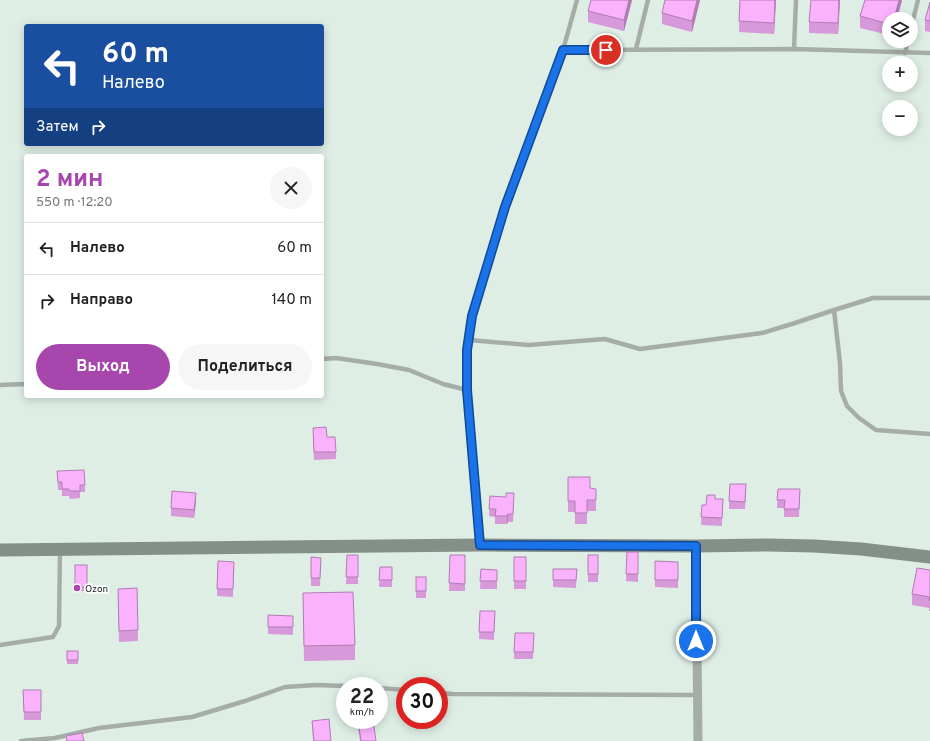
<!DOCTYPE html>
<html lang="ru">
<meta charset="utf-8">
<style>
:root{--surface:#fff;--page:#f6f6f6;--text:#222;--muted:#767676;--line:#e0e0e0;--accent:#a746ad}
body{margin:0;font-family:Overpass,sans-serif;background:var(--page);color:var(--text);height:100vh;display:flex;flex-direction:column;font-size:15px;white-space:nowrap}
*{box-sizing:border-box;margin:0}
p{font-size:13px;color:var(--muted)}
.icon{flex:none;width:22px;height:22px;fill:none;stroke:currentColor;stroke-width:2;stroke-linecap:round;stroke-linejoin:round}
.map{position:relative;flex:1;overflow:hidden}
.panel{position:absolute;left:24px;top:154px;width:300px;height:244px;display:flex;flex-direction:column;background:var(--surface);border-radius:4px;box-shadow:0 2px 10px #0003}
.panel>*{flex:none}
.top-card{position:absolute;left:24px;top:24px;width:300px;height:122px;border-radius:4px;box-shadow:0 2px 10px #0003;background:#1a4fa0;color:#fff;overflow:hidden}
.tools{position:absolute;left:882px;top:12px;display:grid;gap:8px}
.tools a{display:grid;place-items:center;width:36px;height:36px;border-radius:50%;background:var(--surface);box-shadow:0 2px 10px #0003;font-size:20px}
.speed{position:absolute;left:336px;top:677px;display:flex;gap:8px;font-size:20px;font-weight:700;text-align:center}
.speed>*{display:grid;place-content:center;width:52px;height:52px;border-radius:50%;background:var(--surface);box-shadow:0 2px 10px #0003;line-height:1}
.speed small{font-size:10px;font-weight:400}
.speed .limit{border:6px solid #d22;background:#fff;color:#111}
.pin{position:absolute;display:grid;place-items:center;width:34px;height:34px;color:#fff;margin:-17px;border:2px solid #fff;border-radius:50%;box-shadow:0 1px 4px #0007}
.me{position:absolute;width:44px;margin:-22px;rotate:0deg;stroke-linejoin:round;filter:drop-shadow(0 0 3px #0008)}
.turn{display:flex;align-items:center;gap:14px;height:84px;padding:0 12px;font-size:18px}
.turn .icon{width:52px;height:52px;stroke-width:2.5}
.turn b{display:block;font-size:28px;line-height:34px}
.then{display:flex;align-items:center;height:38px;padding:0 12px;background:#0003;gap:8px;font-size:15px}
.round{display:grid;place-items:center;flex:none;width:42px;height:42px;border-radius:21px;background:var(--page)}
.summary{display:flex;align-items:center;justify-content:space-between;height:68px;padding:0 12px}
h1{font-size:24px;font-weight:700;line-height:30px;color:var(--accent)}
.cta{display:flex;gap:8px;margin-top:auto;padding:8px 12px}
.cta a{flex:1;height:46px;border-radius:24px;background:var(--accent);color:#fff;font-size:16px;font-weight:700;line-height:46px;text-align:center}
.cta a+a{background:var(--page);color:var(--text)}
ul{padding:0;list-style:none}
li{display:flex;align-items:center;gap:12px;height:52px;padding:0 12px;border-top:1px solid var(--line)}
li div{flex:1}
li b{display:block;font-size:15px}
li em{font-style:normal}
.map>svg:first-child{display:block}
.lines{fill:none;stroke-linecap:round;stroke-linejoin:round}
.lane{stroke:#a6ada9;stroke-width:4.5}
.street{stroke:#a6ada9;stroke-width:9}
.secondary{stroke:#858f89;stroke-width:13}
.wall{fill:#d799da}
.shaded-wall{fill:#af7db1}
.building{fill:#fab2fd;stroke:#af7db1}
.route-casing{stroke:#114b97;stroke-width:10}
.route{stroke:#1a73e8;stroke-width:7}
.poi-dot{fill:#a746ad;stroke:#fff;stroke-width:1.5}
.labels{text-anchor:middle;stroke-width:3.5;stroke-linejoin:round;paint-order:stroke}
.poi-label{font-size:10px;fill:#191f1c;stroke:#fff;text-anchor:start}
</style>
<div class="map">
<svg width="930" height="741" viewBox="0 0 930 741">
<rect width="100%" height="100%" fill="#deeee5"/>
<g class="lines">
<g class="lane">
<path d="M577 0 563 50 794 49 930 53"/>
<path d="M911 28 918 0"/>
<path d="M636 49 648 0"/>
<path d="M794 49 796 0"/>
<path d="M905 53 908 41"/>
<path d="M834 310 840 363 841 391 847 406 859 418 876 430 930 434"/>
<path d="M469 340 528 345 605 339 640 349 762 333 795 323 834 310 873 298H930"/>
<path d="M322 359 336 358 377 364 409 370 443 384 467 390"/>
<path d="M0 385 26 384"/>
<path d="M0 645 53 637 59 626 60 550"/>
<path d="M379 688 405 690"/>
<path d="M439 693 453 694 697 695"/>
<path d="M21 741 55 738 99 728 192 717 245 701 285 687 316 685 345 686"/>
</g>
<g class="street">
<path d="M480 545 467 390V350L472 316 505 207 563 50"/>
<path d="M696 546 698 741"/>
</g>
<path class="secondary" d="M0 550 480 545 696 546 767 545 814 546 861 549 930 557"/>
</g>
<g class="wall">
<path d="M632 0 624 31 588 22V11Z"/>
<path d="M665 0H700L692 32 662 24V13Z"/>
<path d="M740 0H776L774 34 739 32Z"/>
<path d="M840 0 838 34 809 33V22Z"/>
<path d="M865 0H902L897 19H889V35L860 28V16Z"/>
<path d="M930 2V32L925 31V20Z"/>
<path d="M313 435 327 437 336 452V459L314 460Z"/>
<path d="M57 471 85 485V492H80V498L70 499 69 496H62V490H58Z"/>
<path d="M568 477 590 488 596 489V511H587V524H575V512H568Z"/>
<path d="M778 489H800L799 517H784V508H777Z"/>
<path d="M746 492 745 509H729V501Z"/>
<path d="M490 496 514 501 513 522H508L507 524H495V517L489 516Z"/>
<path d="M715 499H723L722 526 701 525 702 505H706Z"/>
<path d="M196 501 194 518 171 516V508Z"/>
<path d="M627 552H638V582L626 581Z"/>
<path d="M347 555H358V584H346Z"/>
<path d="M450 555H465V591H449Z"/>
<rect x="588" y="555" width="10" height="27"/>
<path d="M311 557 321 558 320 586H311Z"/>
<rect x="514" y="557" width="12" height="32"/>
<path d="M218 561 234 562 233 597 217 596Z"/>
<path d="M655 561 678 562V588L655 587Z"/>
<rect x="75" y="565" width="12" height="26"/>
<path d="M380 567H392V587H379Z"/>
<path d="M481 569 497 570V589H480Z"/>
<path d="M553 569H577L576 588 553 587Z"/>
<path d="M930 570V611H929V608L912 605V594Z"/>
<rect x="416" y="577" width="10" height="21"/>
<path d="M137 588 138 641 119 642 118 589Z"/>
<path d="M303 593 355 645V660L304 661Z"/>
<path d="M480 611H495L494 640 479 639Z"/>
<path d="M268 615 293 616V635L268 634Z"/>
<path d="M515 633H534L533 659H514Z"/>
<rect x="67" y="651" width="11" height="13"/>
<path d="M23 690H41V720H24Z"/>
<path d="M358 720 376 741H360L358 727Z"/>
<path d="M312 721 331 741H313Z"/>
</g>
<g class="shaded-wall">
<path d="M629 0H632L624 31V20Z"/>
<path d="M697 0H700L692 32V21Z"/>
<path d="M775 0H776L774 34V23Z"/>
<path d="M839 0H840L838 34V23Z"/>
<path d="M899 0H902L897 19H894Z"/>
<path d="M196 493V501L194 518V510Z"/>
<path d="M508 514V522L507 524V516Z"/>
</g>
<g class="building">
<path d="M591 0H629L624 20 588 11Z"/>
<path d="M665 0H697L692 21 662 13Z"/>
<path d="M740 0H775L774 23 739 21Z"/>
<path d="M811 0H839L838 23 809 22Z"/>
<path d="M865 0H899L894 19H889V24L860 16Z"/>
<path d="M930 2V21L925 20Z"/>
<path d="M326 427 327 437H335L336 452H314L313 428Z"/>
<path d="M84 470 85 485H80V491H70L69 489H62V482H58L57 471Z"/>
<path d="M568 477H590V488L596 489V500H587V513H575V501H568Z"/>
<path d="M730 484H746L745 502 729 501Z"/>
<path d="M778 489H800L799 509H784L785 500H777Z"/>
<path d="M172 491 196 493 194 510 171 508Z"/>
<path d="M506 493H514L513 514H508L507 516H495L496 509H489L490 496 506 497Z"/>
<path d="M707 495H715V499H723L722 518 701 517 702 505H706Z"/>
<path d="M627 552H638V574H626Z"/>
<path d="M347 555H358V577H346Z"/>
<path d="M450 555H465V584L449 583Z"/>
<rect x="588" y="555" width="10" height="19"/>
<path d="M311 557 321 558 320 578H311Z"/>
<rect x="514" y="557" width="12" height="24"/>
<path d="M218 561 234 562 233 589H217Z"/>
<path d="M655 561 678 562V580H655Z"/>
<rect x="75" y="565" width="12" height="22"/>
<path d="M380 567H392V580H379Z"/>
<path d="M917 568 930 570V600H929L930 597 912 594Z"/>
<path d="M481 569 497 570V581H480Z"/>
<path d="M553 569H577L576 580H553Z"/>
<rect x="416" y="577" width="10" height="14"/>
<path d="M137 588 138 630 119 631 118 589Z"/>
<path d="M353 592 355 645 304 646 303 593Z"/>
<path d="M480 611H495L494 632H479Z"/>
<path d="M268 615 293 616V627H268Z"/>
<path d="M515 633H534L533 652H514Z"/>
<rect x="67" y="651" width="11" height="9"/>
<path d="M23 690H41V712H24Z"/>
<path d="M329 719 331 741H314L312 721Z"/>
<path d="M358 720H373L376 741H361Z"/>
<path d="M82 733 84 741H67L66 736Z"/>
</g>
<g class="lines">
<defs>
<path id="route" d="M606 50H563L505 207 472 316 467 350V390L480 545 696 546V641"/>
</defs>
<use href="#route" class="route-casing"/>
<use href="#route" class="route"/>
</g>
<circle class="poi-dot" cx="77" cy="588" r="4"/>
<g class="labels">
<g class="poi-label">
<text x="85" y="592">Ozon</text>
</g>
</g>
</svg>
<div class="tools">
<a><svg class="icon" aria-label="layers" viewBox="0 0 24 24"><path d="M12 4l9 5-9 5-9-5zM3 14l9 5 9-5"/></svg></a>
<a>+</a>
<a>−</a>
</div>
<div class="speed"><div>22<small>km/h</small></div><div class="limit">30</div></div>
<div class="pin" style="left:606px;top:50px;background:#d93025"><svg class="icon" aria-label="arrive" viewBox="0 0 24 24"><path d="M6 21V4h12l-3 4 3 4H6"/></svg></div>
<svg class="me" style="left:696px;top:641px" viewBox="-20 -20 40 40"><circle r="17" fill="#1a73e8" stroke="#fff" stroke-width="3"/><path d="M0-11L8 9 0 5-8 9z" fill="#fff"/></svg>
<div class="top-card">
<div class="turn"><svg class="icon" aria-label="left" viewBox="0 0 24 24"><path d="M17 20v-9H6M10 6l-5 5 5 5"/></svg><div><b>60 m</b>Налево</div></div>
<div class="then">Затем<svg class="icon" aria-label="right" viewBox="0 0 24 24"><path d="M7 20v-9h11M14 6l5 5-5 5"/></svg></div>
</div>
<section class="panel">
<div class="summary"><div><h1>2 мин</h1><p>550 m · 12:20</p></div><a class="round"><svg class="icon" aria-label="close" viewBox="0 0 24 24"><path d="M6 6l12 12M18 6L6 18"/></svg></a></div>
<ul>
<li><svg class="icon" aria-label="left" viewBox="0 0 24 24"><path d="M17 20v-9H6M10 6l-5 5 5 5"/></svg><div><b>Налево</b></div><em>60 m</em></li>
<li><svg class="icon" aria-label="right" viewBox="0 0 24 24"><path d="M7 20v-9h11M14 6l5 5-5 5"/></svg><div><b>Направо</b></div><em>140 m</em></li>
</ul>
<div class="cta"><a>Выход</a><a>Поделиться</a></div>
</section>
</div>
